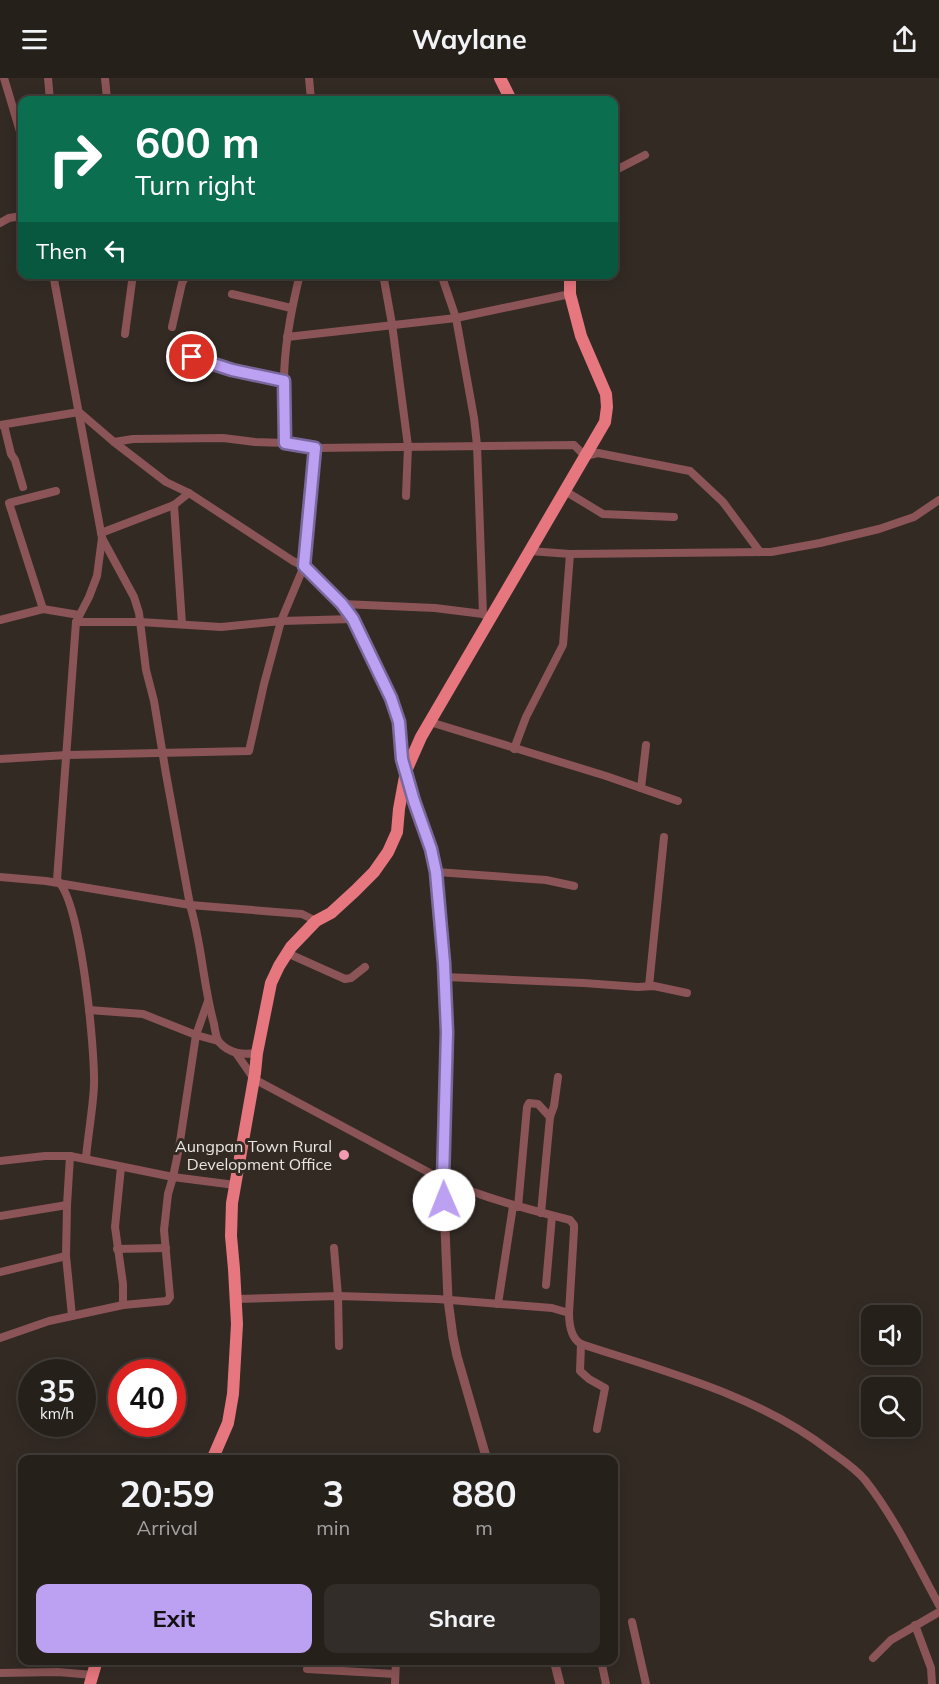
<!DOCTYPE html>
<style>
:root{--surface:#26201b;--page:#322d28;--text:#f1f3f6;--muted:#a4a3a3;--line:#423e3a;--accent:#bca0f2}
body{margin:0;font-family:Mulish,sans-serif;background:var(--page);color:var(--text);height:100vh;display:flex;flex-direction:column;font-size:22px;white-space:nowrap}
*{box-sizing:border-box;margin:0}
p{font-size:20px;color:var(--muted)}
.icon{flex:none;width:33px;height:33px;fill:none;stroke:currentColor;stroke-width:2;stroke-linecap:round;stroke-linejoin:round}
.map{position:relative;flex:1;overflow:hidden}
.details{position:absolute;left:18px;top:1377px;width:600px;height:210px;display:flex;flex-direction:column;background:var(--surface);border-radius:12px;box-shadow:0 3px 15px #0003,0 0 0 2px var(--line)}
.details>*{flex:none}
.hud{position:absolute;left:18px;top:18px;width:600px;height:183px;border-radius:12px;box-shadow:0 3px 15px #0003,0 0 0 2px var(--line);background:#0b6e4f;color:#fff;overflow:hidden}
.buttons{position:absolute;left:861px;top:1227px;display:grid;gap:12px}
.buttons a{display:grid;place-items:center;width:60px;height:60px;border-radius:12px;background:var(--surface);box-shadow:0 3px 15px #0003,0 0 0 2px var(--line);font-size:30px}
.speed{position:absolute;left:18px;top:1281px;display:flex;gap:12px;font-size:30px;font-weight:700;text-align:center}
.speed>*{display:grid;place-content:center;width:78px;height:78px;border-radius:50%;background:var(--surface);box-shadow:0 3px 15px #0003,0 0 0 2px var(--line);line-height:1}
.speed small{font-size:15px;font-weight:400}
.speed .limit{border:9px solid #d22;background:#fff;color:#111}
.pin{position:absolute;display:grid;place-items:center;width:51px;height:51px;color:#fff;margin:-26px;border:3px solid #fff;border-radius:50%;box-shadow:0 2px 6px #0007}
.me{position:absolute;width:66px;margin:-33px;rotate:359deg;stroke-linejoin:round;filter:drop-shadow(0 0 4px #0008)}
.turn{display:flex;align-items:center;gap:21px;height:126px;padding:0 18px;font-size:27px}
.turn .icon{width:78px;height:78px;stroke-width:2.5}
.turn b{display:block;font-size:42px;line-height:51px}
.then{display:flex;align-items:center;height:57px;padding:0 18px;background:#0003;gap:12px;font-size:22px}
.eta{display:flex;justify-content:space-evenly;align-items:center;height:102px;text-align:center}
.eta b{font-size:36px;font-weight:700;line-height:42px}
.primary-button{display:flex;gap:12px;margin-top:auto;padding:12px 18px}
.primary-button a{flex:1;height:69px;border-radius:12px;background:var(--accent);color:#111;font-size:24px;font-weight:700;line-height:69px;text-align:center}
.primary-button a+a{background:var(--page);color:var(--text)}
header{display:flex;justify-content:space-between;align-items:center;height:78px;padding:0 18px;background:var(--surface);font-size:27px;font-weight:700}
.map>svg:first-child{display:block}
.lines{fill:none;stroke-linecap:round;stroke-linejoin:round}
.minor{stroke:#8b5456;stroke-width:8}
.tertiary{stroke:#8b5456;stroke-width:9}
.primary{stroke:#e7777e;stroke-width:12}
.route-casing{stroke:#7a689d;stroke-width:15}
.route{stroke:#bca0f2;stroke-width:10}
.poi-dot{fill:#f19ab1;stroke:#332a24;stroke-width:2}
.labels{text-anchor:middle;stroke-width:6;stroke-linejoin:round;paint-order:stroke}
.poi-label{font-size:16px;fill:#ebe5e1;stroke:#332a24;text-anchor:end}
</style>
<header><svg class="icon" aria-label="menu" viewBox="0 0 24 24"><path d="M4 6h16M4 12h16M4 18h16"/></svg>Waylane<svg class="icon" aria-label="share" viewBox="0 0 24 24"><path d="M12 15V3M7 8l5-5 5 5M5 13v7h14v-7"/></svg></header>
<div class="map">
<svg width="939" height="1606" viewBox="0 0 939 1606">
<rect width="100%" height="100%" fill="#332a24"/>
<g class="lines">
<g class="minor">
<path d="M4 0 22 60"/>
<path d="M48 0 50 22"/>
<path d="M105 0 107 21"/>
<path d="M309 0 311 22"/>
<path d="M50 21 109 22"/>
<path d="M378 22H384"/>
<path d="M614 93 645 77"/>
<path d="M0 145 9 140 22 138"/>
<path d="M53 196 102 460 134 519 139 535 146 592 154 623 166 696 190 827C202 866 203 907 214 946 215 952 216 960 219 964 230 976 242 977 257 975"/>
<path d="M383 196 392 246 408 368 406 418"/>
<path d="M441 196 456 240 474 340 477 367 483 536 490 541"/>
<path d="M232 216 291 230"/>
<path d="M172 249 182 205 187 196"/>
<path d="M125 256 133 196"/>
<path d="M287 259 456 240 570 216"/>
<path d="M192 279 232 292 284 303"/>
<path d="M0 347 79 334 114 364 166 404 189 415 293 483C339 501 386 595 398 642 402 658 400 676 406 692"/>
<path d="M4 347 11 376 15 382 23 409"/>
<path d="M114 364 133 361 223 360 255 364 285 365 315 370 574 367 585 378 598 375 690 393 723 424 760 474"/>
<path d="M285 365C285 345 283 324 284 304 284 267 291 232 300 196"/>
<path d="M565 413 603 436 674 439"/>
<path d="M174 427 182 546"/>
<path d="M101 455 174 427 189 415"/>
<path d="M530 473 570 476 771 474 820 465 879 451 914 439 939 422"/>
<path d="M342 526 435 530 483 536"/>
<path d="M43 531 9 425 56 413"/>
<path d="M0 542 43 531 79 537"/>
<path d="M76 544H140L221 549 281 543 353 541"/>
<path d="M430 644 606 698 678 723"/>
<path d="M514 671 526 639 563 567 570 476"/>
<path d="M0 681 67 677 249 673 264 606 281 543 304 488 315 370"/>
<path d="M641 710 646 667"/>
<path d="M437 794 546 802 574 808"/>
<path d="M0 799 46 803 190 827 302 836 316 843"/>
<path d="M287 875 345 901 351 900 365 889"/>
<path d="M445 899 584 905 638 909 654 908 687 915"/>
<path d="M649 908 664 759"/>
<path d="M89 932 143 936 196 957 218 963"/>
<path d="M236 975 254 1001 443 1102C484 1120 527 1131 570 1142L574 1147V1152L569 1235"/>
<path d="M70 1078 67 1127 66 1178 72 1238"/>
<path d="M86 1080C88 1056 93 1031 94 1007 95 971 81 823 57 802L76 544 89 519 97 498 102 460"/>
<path d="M0 1083 45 1078H70L173 1099 235 1107"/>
<path d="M121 1089 115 1149 123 1206V1227"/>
<path d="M518 1129 527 1029 529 1025 538 1026 550 1039"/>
<path d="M541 1135 550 1039 554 1028 558 999"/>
<path d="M0 1138 67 1127"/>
<path d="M334 1170 338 1218 339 1268"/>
<path d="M117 1171 166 1170"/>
<path d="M0 1194 66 1178"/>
<path d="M546 1207 552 1138"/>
<path d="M236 1221 338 1218 437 1221 552 1230 569 1235C569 1247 571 1260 581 1266 666 1294 758 1317 830 1373 842 1382 855 1390 865 1402 895 1440 916 1485 939 1527"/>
<path d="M498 1226 513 1128"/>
<path d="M0 1260 49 1243 123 1227 167 1223 170 1219 164 1152 168 1116 173 1099 179 1070 196 957 208 923"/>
<path d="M581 1266 580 1293 589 1301 605 1310 597 1351"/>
<path d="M173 1382H182"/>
<path d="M632 1544 646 1606"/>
<path d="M915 1547 931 1590 932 1606"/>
<path d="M873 1580 891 1562 939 1534"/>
<path d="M601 1582 606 1606"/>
<path d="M307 1591 395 1596"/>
<path d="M0 1595 58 1594 93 1597"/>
<path d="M395 1606 396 1582"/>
</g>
<g class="tertiary">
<path d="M407 695 414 723 431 771 437 794 444 885 447 954 443 1102 448 1222 453 1259 457 1278 487 1382"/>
<path d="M554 1582 560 1606"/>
</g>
<g class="primary">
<path d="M500 0 511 22"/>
<path d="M212 1382 228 1345 233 1316 237 1246 234 1191 231 1158 232 1125 255 995 257 975 271 905 279 888 291 869 316 843 331 835 355 813 374 794 388 774 397 754 399 731 406 693 421 659 605 344 607 329 606 316 581 258 570 216V196"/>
<path d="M90 1606 97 1582"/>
</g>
</g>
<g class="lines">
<defs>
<path id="route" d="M192 279 232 292 284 303 285 365 315 370 304 488 342 526 353 541 391 620 399 644 402 681 414 723 431 771 436 794 444 885 447 954 443 1102 444 1122"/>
</defs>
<use href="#route" class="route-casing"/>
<use href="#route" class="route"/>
</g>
<circle class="poi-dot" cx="344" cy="1077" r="6"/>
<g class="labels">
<g class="poi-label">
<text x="332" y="1074">Aungpan Town Rural<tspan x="332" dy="18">Development Office</tspan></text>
</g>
</g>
</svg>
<div class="buttons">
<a><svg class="icon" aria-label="sound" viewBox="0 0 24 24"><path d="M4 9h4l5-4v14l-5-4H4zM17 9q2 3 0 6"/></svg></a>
<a><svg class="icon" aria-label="search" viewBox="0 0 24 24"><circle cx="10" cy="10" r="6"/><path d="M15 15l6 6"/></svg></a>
</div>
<div class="speed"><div>35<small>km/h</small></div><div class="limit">40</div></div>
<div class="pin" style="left:192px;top:279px;background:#d93025"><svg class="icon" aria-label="arrive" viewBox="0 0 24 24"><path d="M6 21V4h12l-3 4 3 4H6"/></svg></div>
<svg class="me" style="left:444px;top:1122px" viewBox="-20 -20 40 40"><circle r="19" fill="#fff"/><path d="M0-13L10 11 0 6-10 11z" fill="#bca0f2"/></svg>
<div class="hud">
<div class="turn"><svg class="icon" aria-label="right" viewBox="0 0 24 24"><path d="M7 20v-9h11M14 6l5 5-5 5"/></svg><div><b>600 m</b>Turn right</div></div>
<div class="then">Then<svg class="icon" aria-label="left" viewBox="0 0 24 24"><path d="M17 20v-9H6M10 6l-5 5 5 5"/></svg></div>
</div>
<section class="details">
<div class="eta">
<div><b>20:59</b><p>Arrival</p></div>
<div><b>3</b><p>min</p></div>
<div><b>880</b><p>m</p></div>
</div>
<div class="primary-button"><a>Exit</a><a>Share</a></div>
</section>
</div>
